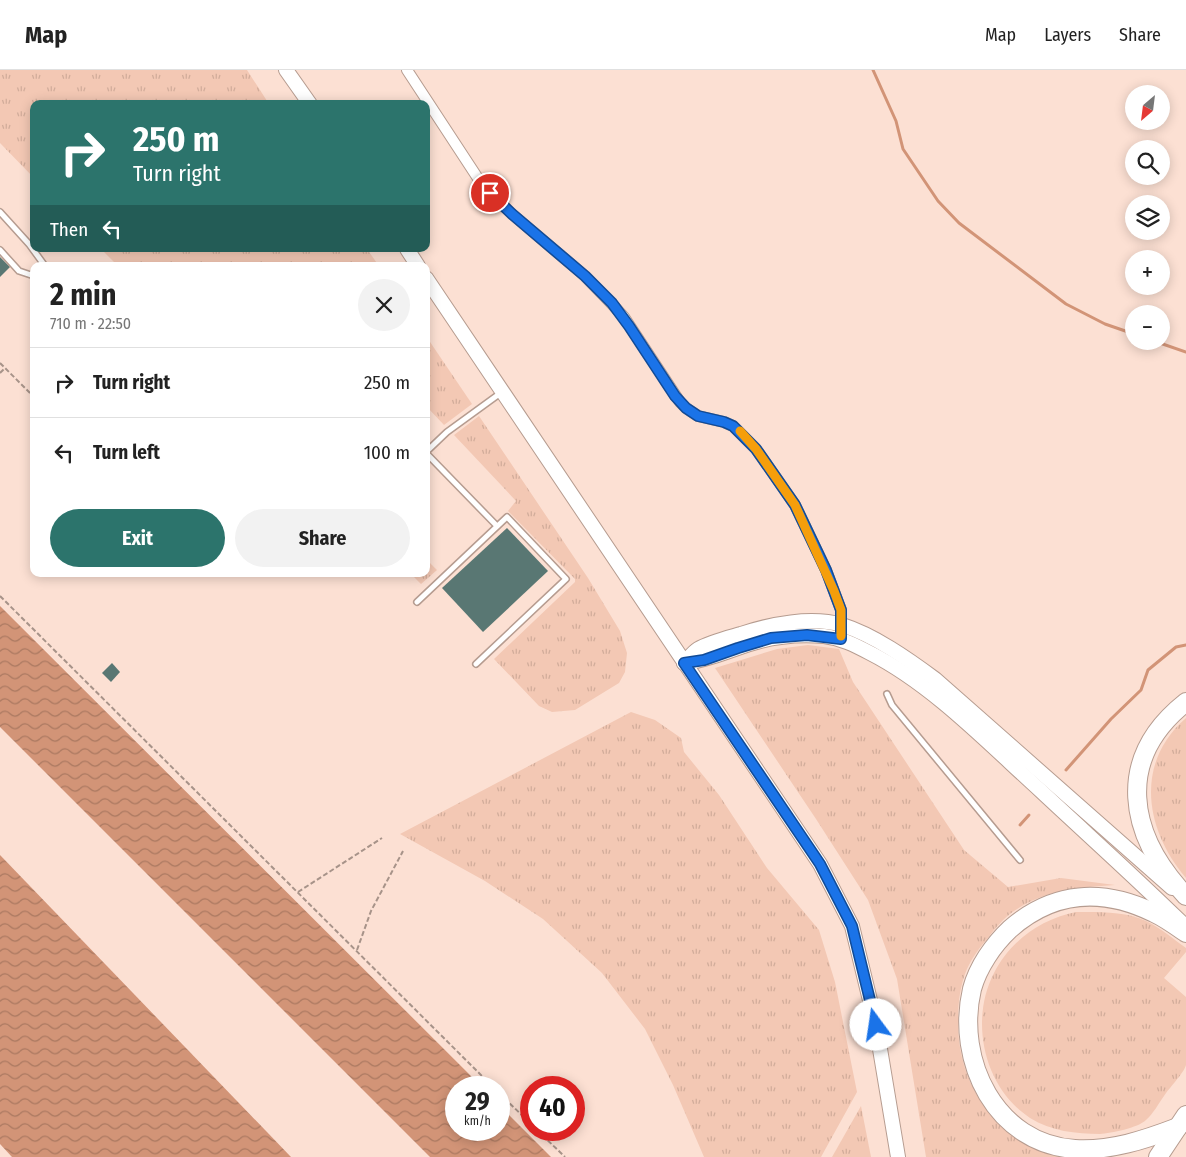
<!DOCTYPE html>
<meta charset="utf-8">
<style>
:root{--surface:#fff;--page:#f2f2f2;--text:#222;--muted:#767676;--line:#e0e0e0;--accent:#2c746c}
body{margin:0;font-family:"Fira Sans Condensed",sans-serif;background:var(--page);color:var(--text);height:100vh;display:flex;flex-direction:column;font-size:19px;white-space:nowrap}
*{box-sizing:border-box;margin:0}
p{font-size:16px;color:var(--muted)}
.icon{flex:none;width:28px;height:28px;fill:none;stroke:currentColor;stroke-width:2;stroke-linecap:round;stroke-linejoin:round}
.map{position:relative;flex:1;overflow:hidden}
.drawer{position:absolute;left:30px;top:192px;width:400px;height:315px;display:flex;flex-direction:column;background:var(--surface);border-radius:10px;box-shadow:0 2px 12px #0003}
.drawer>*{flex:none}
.hud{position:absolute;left:30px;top:30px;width:400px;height:152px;border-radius:10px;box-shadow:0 2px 12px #0003;background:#2c746c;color:#fff;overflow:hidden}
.needle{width:32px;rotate:208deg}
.buttons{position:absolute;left:1125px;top:15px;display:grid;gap:10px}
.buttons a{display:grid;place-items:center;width:45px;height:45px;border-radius:50%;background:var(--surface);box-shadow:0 2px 12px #0003;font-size:25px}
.speed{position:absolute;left:445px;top:1006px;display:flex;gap:10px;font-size:25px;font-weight:700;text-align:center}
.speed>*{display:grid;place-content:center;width:65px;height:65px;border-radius:50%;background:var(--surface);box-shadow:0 2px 12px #0003;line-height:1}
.speed small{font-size:12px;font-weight:400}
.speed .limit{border:8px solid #d22;background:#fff;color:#111}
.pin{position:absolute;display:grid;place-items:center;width:42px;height:42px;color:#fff;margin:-21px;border:2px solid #fff;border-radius:50%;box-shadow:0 1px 5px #0007}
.me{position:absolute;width:55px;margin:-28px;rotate:346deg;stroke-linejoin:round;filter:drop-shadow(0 0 4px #0008)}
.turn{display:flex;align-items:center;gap:18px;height:105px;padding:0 20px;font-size:22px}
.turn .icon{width:65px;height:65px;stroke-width:2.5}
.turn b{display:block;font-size:35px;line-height:42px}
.then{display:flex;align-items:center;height:48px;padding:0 20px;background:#0003;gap:10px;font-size:19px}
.round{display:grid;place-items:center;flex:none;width:52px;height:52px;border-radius:26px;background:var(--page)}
.head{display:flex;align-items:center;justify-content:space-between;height:85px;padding:0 20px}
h1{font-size:30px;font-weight:700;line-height:38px}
.cta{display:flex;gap:10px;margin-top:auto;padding:10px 20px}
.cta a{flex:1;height:58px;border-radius:30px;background:var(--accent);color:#fff;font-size:20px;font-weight:700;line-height:58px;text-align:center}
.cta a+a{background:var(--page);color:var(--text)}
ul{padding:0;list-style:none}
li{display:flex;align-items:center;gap:15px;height:70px;padding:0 20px;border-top:1px solid var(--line)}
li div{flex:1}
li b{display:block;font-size:19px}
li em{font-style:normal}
header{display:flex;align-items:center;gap:30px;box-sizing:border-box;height:70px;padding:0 25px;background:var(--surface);border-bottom:1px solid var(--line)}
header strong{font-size:24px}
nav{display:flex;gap:28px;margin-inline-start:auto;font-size:18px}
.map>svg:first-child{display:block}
.grass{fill:url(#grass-tufts)}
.water{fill:url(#water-waves)}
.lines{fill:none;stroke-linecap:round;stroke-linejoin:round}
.stream{stroke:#d29477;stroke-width:3}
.building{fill:#597773}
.service-casing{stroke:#b69c90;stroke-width:8}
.minor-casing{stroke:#b69c90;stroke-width:12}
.tertiary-casing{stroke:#b69c90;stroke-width:16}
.trunk-casing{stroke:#b69c90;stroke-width:20}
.path{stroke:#a79389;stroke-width:2;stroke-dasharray:5 2.5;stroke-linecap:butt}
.service{stroke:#fff;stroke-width:5}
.minor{stroke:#fff;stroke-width:10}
.tertiary{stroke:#fff;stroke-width:14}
.trunk{stroke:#fff;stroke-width:18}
.route-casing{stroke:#114b97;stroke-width:12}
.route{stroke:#1a73e8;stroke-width:9}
.slow{stroke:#f59e0b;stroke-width:9}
</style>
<header>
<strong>Map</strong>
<nav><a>Map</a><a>Layers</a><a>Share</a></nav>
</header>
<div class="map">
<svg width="1186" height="1087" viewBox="0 0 1186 1087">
<defs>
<pattern id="grass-tufts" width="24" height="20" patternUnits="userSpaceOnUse" patternTransform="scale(1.25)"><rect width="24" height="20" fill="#f3c8b4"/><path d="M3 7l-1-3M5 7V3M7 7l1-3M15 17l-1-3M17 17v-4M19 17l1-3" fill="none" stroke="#d1ac9a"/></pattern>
<pattern id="water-waves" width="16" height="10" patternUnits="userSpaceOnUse" patternTransform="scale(1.25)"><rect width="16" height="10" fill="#d29477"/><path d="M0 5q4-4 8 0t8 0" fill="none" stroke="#ab7961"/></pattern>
</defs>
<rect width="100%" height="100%" fill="#fce0d3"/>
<g class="grass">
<path d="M0 0H247L269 34H34V108L0 73Z"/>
<path d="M101 179H367L379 196H118Z"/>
<path d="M426 266 472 334 444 355 426 336Z"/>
<path d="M479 346 588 508 620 561 627 583 625 602 619 613 575 640 552 642 539 636 494 589 575 512V509L508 441 516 431 454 365Z"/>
<path d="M426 489 437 500 421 514 411 504H426Z"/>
<path d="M808 575 839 579 853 612 964 780 1008 817 1061 808 1115 815C1077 818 1047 819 1014 841 1004 848 995 858 988 868 980 877 972 888 967 899 960 915 958 934 958 951 957 1015 997 1073 1061 1087H926L897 909 868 830 816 749 715 598 777 579Z"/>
<path d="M631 642 655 650 681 668 684 682 719 725 767 798 819 860 835 912 857 1022 821 1087H704L673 1015 645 959 602 903 543 849 485 811 400 764Z"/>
<path d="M1186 648V808C1145 760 1134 693 1186 648Z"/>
<path d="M1076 842C1099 842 1125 841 1146 851 1161 858 1173 869 1186 878V882L1164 908 1186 927C1186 943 1186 960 1186 976 1186 982 1186 990 1186 995 1184 1003 1169 1018 1164 1026 1159 1033 1153 1044 1146 1050 1138 1058 1111 1063 1100 1064 1076 1064 1051 1061 1030 1048 984 1018 969 951 994 903 1010 871 1041 849 1076 842Z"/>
<path d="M861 1036 871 1087H832Z"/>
</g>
<g class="water">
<path d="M0 536 482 1017 456 1018V1060H499V1035L551 1087H430L0 657Z"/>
<path d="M0 785 291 1087H12L0 1074Z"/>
</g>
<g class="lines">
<g class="stream">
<path d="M873 0 896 51 903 79 938 131 959 153 1066 234 1105 254 1134 264"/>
<path d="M1154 271 1186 282"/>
<path d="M1066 700 1111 649 1141 620 1148 600 1176 577 1186 575"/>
<path d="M1020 755 1029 745"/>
</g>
</g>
<g class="building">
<path d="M0 187 10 197 0 207Z"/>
<path d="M507 458 548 501 483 562 442 518Z"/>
<path d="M112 593 120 602 111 612 102 603Z"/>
</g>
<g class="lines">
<defs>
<g id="service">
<path d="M0 142 29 174 45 196"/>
<path d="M0 180 19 201 34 206"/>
<path d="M426 382 447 362 502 322"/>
<path d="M426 383 497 456"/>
<path d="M417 532 507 447 566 509 476 594"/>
<path d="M887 624 892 635 1020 790"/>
</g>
<path id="minor" d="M407 0 483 116 512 144 585 206 611 233 624 247 680 332 686 338 698 346 724 352 733 356 756 379 795 435 826 500 841 540V561"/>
<g id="tertiary">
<path d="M286 0 310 34"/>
<path d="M407 179 418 196"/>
<path d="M426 208 820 794 852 856 876 955 898 1087"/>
<path d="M684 593C710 590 729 580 753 573 776 566 801 564 824 566 841 568 855 575 870 583 933 615 989 674 1041 721 1088 765 1136 808 1182 853"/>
<path d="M684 593C688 589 693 582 698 579 710 572 727 568 741 564 771 554 811 546 842 555 874 565 908 589 935 609L1172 818"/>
</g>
<g id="trunk">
<path d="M1186 632C1114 689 1128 765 1186 826"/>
<path d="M1178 1057C1144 1070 1111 1081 1075 1079 996 1074 955 991 972 919 978 897 993 875 1010 859 1053 821 1103 818 1154 843 1165 848 1176 856 1186 863"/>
<path d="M1158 1087 1186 1045"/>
</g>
</defs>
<use href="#service" class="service-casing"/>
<use href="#minor" class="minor-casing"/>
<use href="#tertiary" class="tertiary-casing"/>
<use href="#trunk" class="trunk-casing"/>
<g class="path">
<path d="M0 293 34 327"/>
<path d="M0 303 5 298"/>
<path d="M0 526 494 1018"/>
<path d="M298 822 382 768"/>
<path d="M357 880 371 841 403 781"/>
<path d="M499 1023 531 1054"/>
<path d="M537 1060 565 1087"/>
</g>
<use href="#service" class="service"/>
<use href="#minor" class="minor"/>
<use href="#tertiary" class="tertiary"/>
<use href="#trunk" class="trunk"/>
</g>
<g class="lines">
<defs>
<path id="route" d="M490 123 512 144 585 206 612 233 629 256 675 326 686 338 698 346 724 352 733 356 756 379 795 435 826 500 841 540V569L807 565 771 568 738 578 704 590 684 593 820 794 852 856 876 955"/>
</defs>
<use href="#route" class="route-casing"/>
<use href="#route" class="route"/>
<path class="slow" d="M740 361 756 379 795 435 834 521 841 540V566"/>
</g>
</svg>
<div class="buttons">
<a><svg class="needle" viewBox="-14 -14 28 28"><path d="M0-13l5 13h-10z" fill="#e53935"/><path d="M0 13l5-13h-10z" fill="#767676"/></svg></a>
<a><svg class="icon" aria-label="search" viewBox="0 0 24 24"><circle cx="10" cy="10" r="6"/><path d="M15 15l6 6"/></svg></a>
<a><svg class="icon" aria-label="layers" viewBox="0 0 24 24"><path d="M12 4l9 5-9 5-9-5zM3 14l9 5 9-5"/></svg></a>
<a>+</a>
<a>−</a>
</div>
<div class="speed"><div>29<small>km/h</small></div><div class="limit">40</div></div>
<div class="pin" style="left:490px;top:123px;background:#d93025"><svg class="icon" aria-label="arrive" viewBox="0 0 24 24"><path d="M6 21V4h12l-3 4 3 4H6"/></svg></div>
<svg class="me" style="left:876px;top:955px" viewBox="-20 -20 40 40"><circle r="19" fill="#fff"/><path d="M0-13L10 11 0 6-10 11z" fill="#1a73e8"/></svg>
<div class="hud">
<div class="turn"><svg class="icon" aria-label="right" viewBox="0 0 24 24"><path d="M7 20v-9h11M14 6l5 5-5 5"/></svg><div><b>250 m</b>Turn right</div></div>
<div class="then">Then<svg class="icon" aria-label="left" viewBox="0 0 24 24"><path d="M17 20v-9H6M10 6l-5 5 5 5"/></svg></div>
</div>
<section class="drawer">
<div class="head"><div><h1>2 min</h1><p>710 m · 22:50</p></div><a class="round"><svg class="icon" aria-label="close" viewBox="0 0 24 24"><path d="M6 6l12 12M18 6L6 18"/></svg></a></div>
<ul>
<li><svg class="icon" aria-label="right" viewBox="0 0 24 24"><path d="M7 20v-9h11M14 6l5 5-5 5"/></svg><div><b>Turn right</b></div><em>250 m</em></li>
<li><svg class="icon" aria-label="left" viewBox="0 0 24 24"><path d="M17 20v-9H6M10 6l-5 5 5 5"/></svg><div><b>Turn left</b></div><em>100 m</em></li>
</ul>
<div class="cta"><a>Exit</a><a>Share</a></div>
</section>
</div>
